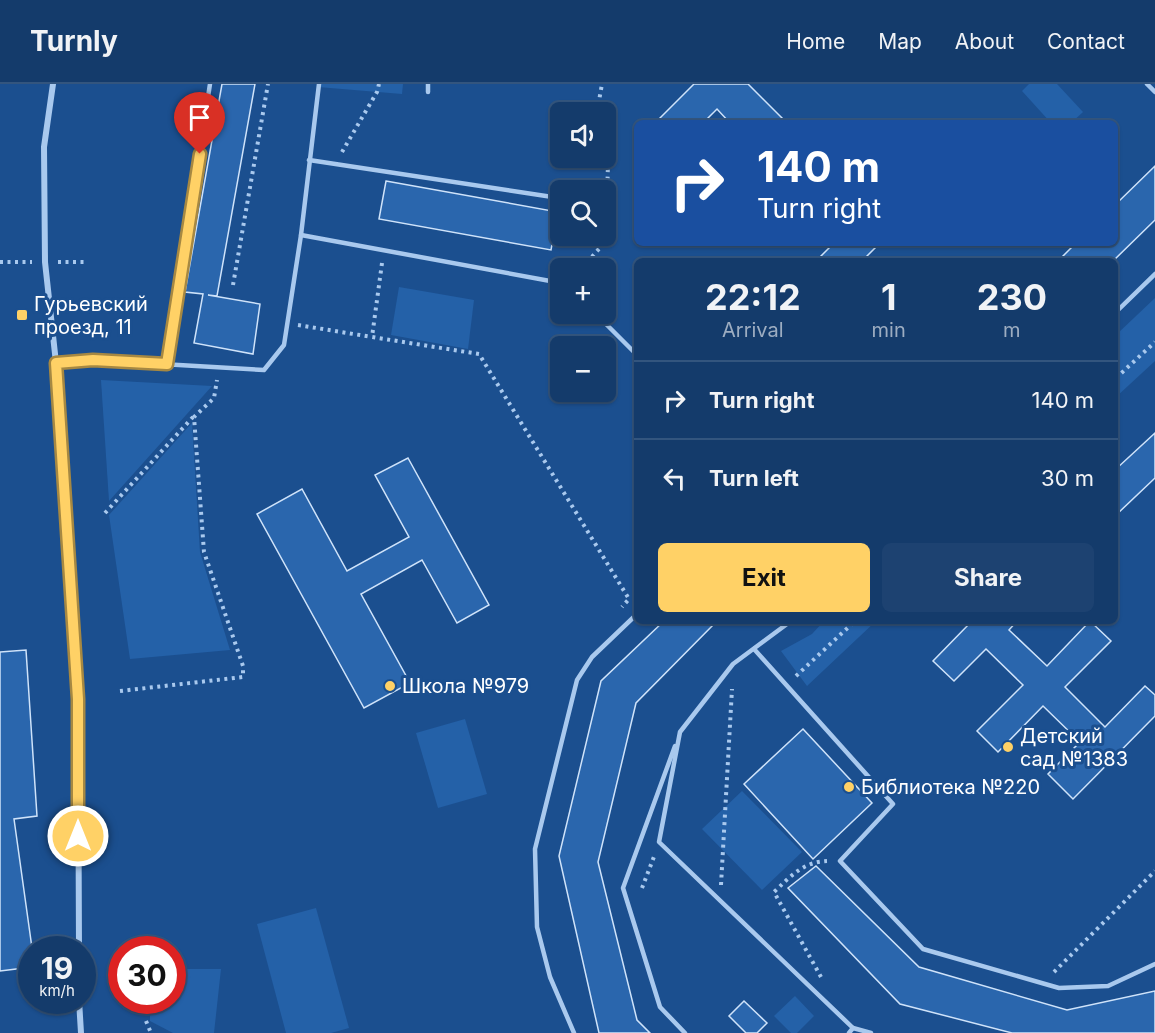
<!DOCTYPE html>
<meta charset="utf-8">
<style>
:root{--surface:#143b6b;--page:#1d4271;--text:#f1f3f6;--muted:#9dadc1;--line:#33557e;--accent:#ffd166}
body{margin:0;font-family:Inter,sans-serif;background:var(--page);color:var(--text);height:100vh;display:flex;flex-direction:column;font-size:22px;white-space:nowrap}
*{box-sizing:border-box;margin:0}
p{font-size:20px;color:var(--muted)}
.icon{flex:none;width:33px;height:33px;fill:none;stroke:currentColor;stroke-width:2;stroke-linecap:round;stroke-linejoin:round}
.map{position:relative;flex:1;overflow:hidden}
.sheet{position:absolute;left:634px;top:174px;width:484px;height:366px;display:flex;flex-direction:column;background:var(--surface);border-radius:9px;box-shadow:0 2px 4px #0004,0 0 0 2px var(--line)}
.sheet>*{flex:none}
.guide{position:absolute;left:634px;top:36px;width:484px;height:126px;border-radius:9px;box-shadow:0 2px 4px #0004,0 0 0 2px var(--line);background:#1a4fa0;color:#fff;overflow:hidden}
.controls{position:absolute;left:550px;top:18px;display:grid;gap:12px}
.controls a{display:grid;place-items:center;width:66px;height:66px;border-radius:9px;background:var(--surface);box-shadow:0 2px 4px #0004,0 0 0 2px var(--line);font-size:30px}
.speed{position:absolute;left:18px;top:852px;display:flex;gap:12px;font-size:30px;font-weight:700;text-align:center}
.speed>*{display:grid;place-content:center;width:78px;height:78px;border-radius:50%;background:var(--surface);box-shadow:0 2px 4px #0004,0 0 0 2px var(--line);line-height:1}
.speed small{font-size:15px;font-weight:400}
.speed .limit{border:9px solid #d22;background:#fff;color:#111}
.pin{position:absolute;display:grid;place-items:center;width:51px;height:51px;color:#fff;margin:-62px -26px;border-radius:50% 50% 50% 0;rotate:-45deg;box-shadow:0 0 6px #0007}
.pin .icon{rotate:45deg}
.me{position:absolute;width:66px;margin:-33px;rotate:0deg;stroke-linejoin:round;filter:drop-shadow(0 0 4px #0008)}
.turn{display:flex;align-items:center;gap:21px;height:126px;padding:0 24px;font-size:27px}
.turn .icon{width:78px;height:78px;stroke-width:2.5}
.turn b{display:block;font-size:42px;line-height:51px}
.eta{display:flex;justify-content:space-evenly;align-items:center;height:102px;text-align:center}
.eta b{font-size:36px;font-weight:700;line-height:42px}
.action{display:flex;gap:12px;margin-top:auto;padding:12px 24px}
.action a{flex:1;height:69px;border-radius:9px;background:var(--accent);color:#111;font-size:24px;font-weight:700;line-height:69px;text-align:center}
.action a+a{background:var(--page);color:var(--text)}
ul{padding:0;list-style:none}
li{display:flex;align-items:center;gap:18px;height:78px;padding:0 24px;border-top:2px solid var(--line)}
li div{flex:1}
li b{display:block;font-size:22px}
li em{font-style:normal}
header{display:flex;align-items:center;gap:36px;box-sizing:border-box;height:84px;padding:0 30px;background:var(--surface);border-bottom:2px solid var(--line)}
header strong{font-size:28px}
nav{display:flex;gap:33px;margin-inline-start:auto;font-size:21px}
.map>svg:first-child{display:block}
.green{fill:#2461a8}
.building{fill:#2a66ad;stroke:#cfe3fa;stroke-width:1.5}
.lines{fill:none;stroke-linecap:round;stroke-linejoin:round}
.path{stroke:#a9c9ee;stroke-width:4;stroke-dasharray:3 4.5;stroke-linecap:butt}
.service{stroke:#a9c9ee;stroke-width:4.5}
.minor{stroke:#a9c9ee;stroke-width:6}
.route-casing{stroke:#a68842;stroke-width:15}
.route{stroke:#ffd166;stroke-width:10}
.poi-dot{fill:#ffd166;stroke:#1b4f8f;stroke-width:2}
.labels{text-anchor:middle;stroke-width:6;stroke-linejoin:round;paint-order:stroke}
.poi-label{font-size:20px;fill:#fff;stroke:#1b4f8f;text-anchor:start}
</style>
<header>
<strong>Turnly</strong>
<nav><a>Home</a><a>Map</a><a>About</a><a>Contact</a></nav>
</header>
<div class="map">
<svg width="1155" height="949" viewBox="0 0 1155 949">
<rect width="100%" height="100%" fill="#1b4f8f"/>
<g class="green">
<path d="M319 0H403L402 10 318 3Z"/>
<path d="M1029 0H1057L1083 28 1071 39H1051L1022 7Z"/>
<path d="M399 203 474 216 468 265 391 251Z"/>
<path d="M1155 214V277L1116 313V251Z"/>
<path d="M101 296 212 302 109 417Z"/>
<path d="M192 339 200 468 230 566 130 575 109 431Z"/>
<path d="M824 537H876L807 602 781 567 812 550Z"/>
<path d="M465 635 487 710 438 724 416 649Z"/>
<path d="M742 707 802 768 762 806 702 745Z"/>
<path d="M316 824 349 944 331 949H286L257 840Z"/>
<path d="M173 885H221L214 949H173L150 937V917L172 916Z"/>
<path d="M795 912 814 932 797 949H791L774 932Z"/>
</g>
<g class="building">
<path d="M222 0H255L217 212 208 211 260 220 253 270 194 259 203 210 185 208Z"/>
<path d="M694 0H748L787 39H730L717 25 703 39H655Z"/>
<path d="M1155 82V136L1113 177H1058L1076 159H1116V120Z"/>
<path d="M386 97 558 128 551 166 379 135Z"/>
<path d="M834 159H880L862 177H816Z"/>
<path d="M1155 349V394L1116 431V385Z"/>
<path d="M408 374 489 521 457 539 422 476 361 510 410 599 364 624 257 430 302 405 347 487 409 453 375 391Z"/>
<path d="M664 537H717L636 619 598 778 637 936 650 949H599L559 772 601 597Z"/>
<path d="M972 537H1017L1009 546 1047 582 1090 537 1111 557 1065 603 1105 643 1145 602 1155 611V632L1073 715 1048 690 1080 658 1043 622 998 668 977 647 1023 601 986 565 954 597 933 577Z"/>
<path d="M26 566 37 732 14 735 32 864V883L0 887V568Z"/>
<path d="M803 645 872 719 813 775 744 700Z"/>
<path d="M816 782 919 883 1067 926 1155 907V949H1012L900 920 788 804Z"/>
<path d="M744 917 767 939 757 949H746L729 932Z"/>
</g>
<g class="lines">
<g class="path">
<path d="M597 28 602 0"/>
<path d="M342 68 377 8 379 0"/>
<path d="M0 178H32"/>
<path d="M58 178H85"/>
<path d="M382 179 372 253 479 270 629 515 622 523"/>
<path d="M582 184 606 157 608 78 606 73"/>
<path d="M233 201 268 0"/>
<path d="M298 241 372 253"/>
<path d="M1116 294 1155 258"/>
<path d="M105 429 193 333"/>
<path d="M796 592 855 537"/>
<path d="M120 607 243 593V582L204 468 194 333 214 314 217 296"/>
<path d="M721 801 732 605"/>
<path d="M642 804 655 770"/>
<path d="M1054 888 1155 787"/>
<path d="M821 893 774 808C791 792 803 778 827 777"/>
<path d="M146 937 151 949"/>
</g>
<g class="service">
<path d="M1147 0 1155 8"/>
<path d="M428 8V0"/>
<path d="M309 76 559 114"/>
<path d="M301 151 561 199"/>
<path d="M1116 228 1155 190"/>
<path d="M596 230 638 272"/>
<path d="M56 279 93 276 264 286 284 261 301 151 319 0"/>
<path d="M167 281 210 0"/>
<path d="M791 537 733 580 680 648 659 758 853 944"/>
<path d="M754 565 893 720 840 777 923 865 1059 904 1108 902 1155 880"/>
<path d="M675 662 623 804 660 923 685 949"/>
<path d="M574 949 550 893 537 843 535 765 577 596 592 573 638 529"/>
<path d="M849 949 853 944 871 949"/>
</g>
<g class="minor">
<path d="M53 0 44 63 45 178 56 279 78 615 79 866"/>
<path d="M79 916 81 949"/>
</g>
</g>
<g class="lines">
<defs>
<path id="route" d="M78 752V615L56 279 93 276 167 280 200 70"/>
</defs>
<use href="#route" class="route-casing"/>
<use href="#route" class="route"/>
</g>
<g class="poi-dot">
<rect x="16" y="225" width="12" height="12" rx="3"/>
<circle cx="390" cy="602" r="6"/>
<circle cx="1008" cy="663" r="6"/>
<circle cx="849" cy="703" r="6"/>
</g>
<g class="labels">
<g class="poi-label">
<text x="34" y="227">Гурьевский<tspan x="34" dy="23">проезд, 11</tspan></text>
<text x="402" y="609">Школа №979</text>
<text x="1020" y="659">Детский<tspan x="1020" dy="23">сад №1383</tspan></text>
<text x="861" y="710">Библиотека №220</text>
</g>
</g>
</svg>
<div class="controls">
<a><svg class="icon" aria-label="sound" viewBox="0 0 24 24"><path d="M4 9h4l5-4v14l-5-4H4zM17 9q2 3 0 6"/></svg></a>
<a><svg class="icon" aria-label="search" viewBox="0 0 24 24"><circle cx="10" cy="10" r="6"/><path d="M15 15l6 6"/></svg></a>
<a>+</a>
<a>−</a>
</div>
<div class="speed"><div>19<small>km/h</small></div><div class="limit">30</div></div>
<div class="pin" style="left:200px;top:70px;background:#d93025"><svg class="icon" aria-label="arrive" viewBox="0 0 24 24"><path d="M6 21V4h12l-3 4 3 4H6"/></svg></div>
<svg class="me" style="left:78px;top:752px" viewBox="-20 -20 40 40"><circle r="17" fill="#ffd166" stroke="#fff" stroke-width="3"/><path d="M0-11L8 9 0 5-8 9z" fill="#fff"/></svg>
<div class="guide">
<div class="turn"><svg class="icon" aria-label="right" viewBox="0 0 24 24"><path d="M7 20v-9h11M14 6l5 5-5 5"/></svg><div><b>140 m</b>Turn right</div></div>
</div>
<section class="sheet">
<div class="eta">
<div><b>22:12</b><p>Arrival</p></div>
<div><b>1</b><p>min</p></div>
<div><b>230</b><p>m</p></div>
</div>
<ul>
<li><svg class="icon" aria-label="right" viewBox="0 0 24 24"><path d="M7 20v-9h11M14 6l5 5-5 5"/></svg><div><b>Turn right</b></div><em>140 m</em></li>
<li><svg class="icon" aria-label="left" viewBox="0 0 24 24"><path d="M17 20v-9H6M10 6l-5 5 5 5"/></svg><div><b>Turn left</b></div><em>30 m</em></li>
</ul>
<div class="action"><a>Exit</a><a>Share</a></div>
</section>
</div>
